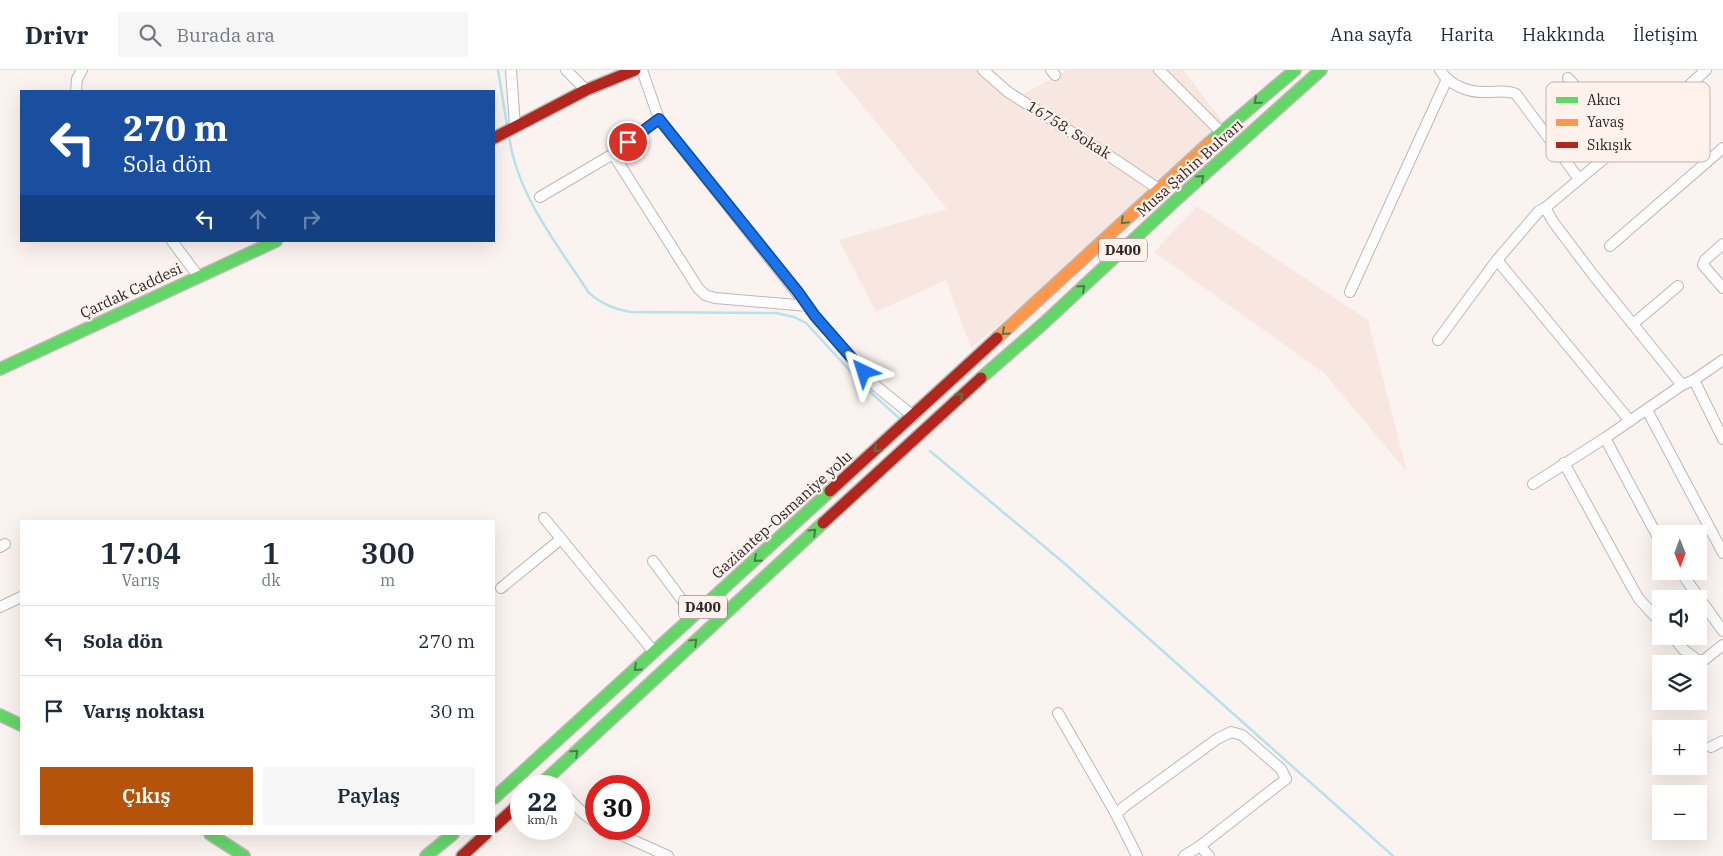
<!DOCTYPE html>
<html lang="tr">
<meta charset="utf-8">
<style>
:root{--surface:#fff;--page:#f6f6f7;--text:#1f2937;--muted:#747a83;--line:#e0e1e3;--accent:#b45309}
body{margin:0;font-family:"IBM Plex Serif",serif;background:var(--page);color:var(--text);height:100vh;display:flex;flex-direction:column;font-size:19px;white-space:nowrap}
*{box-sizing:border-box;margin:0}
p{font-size:16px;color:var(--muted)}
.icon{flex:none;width:28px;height:28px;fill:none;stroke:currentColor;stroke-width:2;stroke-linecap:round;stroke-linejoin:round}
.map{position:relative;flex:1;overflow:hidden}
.side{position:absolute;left:20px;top:450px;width:475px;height:315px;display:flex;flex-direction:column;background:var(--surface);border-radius:0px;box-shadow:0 5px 20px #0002}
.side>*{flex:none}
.hud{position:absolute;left:20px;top:20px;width:475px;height:152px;border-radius:0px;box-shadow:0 5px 20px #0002;background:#1a4fa0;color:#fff;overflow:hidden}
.needle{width:32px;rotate:179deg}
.fabs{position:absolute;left:1652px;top:455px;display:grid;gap:10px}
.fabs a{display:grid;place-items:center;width:55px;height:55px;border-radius:0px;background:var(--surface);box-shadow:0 5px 20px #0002;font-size:25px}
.speed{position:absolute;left:510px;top:705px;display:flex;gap:10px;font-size:25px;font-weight:700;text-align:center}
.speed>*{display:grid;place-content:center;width:65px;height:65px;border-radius:50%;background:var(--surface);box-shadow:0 5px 20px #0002;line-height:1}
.speed small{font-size:12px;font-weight:400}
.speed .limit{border:8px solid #d22;background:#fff;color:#111}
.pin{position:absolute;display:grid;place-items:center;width:42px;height:42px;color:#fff;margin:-21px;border:2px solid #fff;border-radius:50%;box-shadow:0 1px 5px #0007}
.me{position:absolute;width:55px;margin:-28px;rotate:319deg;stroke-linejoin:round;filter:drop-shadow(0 0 4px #0008)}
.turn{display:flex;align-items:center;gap:18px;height:105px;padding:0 20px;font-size:22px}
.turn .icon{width:65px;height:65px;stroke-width:2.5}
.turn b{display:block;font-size:35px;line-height:42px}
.lanes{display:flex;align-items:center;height:48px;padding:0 20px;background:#0003;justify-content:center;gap:25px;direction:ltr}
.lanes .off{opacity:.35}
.eta{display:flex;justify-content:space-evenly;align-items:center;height:85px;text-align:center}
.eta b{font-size:30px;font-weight:600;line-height:35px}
.cta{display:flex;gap:10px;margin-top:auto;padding:10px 20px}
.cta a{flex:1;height:58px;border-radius:0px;background:var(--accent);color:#fff;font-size:20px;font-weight:600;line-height:58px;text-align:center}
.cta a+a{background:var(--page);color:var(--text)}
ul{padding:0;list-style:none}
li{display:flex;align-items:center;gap:15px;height:70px;padding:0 20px;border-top:1px solid var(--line)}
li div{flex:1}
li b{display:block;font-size:19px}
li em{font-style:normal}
header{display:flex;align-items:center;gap:30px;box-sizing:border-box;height:70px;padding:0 25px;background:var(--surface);border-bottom:1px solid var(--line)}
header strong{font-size:24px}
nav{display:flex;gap:28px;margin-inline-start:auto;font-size:18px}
.search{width:350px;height:45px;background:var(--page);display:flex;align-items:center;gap:12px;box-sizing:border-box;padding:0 18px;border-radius:0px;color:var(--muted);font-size:19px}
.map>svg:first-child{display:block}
.industrial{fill:#f8e7e1}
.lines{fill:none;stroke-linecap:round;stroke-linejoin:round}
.stream{stroke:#b6e2ee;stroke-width:2.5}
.street-casing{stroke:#bdb8b6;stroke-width:12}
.fast-casing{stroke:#bdb8b6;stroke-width:14}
.slow-casing{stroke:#bdb8b6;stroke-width:14}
.jam-casing{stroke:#bdb8b6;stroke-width:14}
.street{stroke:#fefdfd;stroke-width:10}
.fast{stroke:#63d668;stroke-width:11}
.slow{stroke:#ff974d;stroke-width:11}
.jam{stroke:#b3261e;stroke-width:11}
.oneway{stroke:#487e46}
.route-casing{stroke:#114b97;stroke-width:12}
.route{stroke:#1a73e8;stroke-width:9}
.labels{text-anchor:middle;stroke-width:4.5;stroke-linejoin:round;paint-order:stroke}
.shield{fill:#fff1ec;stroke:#6b6461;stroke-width:1}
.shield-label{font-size:14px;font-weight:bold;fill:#2c2725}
.street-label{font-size:15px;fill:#2c2725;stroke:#fff1ec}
.key{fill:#fff1ec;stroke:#c0b4b0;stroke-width:1}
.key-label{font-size:14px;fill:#2c2725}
</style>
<header>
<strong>Drivr</strong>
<div class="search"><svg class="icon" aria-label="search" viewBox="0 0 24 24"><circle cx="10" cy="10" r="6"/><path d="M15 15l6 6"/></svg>Burada ara</div>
<nav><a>Ana sayfa</a><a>Harita</a><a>Hakkında</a><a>İletişim</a></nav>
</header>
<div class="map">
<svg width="1723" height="786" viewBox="0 0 1723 786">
<rect width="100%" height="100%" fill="#fbf3f0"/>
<g class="industrial">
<path d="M838 0H977L1011 31 1067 0H1183L1232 63 971 278 946 210 876 242 839 170 947 139 836 3Z"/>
<path d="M1197 136 1368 250 1407 402 1324 303 1154 182Z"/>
</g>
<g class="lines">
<g class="stream">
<path d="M498 0 507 55"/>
<path d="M509 66C517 125 557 174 589 223 602 234 614 239 631 242L776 243 794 247 806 253 866 318 900 349"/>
<path d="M930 381 1064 493 1393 786"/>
</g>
<defs>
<g id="street">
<path d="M511 0 515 56"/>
<path d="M566 0 586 20"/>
<path d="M642 0 659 49 815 246 876 316 913 346"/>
<path d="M983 0 1008 22 1114 89 1157 118"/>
<path d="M1051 0 1055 5"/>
<path d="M1159 0 1221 62"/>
<path d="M1440 0C1450 16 1469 23 1488 22 1498 22 1507 20 1516 24L1579 109"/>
<path d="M1568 8 1624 71"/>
<path d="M76 21 77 9 82 0"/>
<path d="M613 84 698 218 705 225 715 228 808 236"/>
<path d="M540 127 613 84 659 49"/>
<path d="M1545 138 1554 153 1594 206 1682 315"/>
<path d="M172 171 198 206"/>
<path d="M1723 174 1705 190 1703 195 1723 218"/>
<path d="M1610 176 1723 78"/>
<path d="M1497 190 1630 351"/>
<path d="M1350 222 1447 9"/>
<path d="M1633 254 1678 216"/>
<path d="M1438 270 1497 190 1539 141 1545 138 1661 41 1706 0"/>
<path d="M1694 310 1723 369"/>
<path d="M1647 340 1723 483"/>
<path d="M1605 368 1661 473"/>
<path d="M1564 393 1632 517 1639 529 1661 553"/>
<path d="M1533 414 1605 368 1682 315 1694 310 1723 290"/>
<path d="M544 448 654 582"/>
<path d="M0 477 5 474"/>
<path d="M653 491 694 546"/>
<path d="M1680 501 1723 561"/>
<path d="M501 518 561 469"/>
<path d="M0 537 21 527"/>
<path d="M1672 566 1684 580 1699 591 1704 590 1723 575"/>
<path d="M1058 643 1116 744 1137 786"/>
<path d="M1711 677 1723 671"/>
<path d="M564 724 583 743 596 753"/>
<path d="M1116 744 1125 736 1217 669 1231 662 1242 665 1281 699 1286 709 1200 776 1184 786"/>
<path d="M608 759 668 786"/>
<path d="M1200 776 1209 786"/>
</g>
<g id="fast">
<path d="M1209 73 1295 0"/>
<path d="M0 299 276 171"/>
<path d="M981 308 1044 253 1176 130 1321 0"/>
<path d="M0 645 21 655"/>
<path d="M539 716 823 453"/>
<path d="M494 728 830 421"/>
<path d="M210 764 244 786"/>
<path d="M426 786 453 764"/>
</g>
<path id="slow" d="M997 268 1209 73"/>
<g id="jam">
<path d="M494 68 586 20 635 0"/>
<path d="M830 421 997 268"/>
<path d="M823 453 981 308"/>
<path d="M494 757 521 732"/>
<path d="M462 786 486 764"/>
</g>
</defs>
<use href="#street" class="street-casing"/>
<use href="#fast" class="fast-casing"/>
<use href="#slow" class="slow-casing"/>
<use href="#jam" class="jam-casing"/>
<use href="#street" class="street"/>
<use href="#fast" class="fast"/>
<use href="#slow" class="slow"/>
<use href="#jam" class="jam"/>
</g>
<defs><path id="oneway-chevron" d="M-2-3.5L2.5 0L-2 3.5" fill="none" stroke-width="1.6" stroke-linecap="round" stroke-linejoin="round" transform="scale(1.25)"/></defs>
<g class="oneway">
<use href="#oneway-chevron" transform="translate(1257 31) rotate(139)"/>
<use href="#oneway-chevron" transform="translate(1201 108) rotate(-42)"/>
<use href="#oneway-chevron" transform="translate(1124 151) rotate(135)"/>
<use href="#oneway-chevron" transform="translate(1082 218) rotate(-42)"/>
<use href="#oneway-chevron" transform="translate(1005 262) rotate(138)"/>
<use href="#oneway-chevron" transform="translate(960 326) rotate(-42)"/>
<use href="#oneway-chevron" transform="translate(877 379) rotate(137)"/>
<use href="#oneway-chevron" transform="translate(813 462) rotate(-43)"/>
<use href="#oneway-chevron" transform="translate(757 489) rotate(138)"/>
<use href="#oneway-chevron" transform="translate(694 572) rotate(-43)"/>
<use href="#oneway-chevron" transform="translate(637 598) rotate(138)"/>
<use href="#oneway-chevron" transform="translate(575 683) rotate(-43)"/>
</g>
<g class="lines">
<defs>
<path id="route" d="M628 72 659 49 798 222 815 246 864 302"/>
</defs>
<use href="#route" class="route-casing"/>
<use href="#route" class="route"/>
</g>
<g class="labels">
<g class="shield">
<rect x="1099" y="168.5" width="48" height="23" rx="4"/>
<rect x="679" y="525.5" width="48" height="23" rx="4"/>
</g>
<g class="shield-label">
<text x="1123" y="185">D400</text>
<text x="703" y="542">D400</text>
</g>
<g class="street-label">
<text transform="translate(1069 60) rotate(32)" y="5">16758. Sokak</text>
<text transform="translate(1190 98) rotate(-42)" y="5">Musa Şahin Bulvarı</text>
<text transform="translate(131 221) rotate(-25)" y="5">Çardak Caddesi</text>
<text transform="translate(782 445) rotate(-42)" y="5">Gaziantep-Osmaniye yolu</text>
</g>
</g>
<rect x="1546" y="12" width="164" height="80" rx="8" class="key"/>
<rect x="1556" y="27" width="22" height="6" fill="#63d668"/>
<rect x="1556" y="49" width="22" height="7" fill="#ff974d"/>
<rect x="1556" y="72" width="22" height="6" fill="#b3261e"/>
<g class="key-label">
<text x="1587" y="35">Akıcı</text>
<text x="1587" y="57">Yavaş</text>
<text x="1587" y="80">Sıkışık</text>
</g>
</svg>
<div class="fabs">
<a><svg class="needle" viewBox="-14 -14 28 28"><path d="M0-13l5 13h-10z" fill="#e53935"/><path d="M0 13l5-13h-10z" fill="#747a83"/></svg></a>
<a><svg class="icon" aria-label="sound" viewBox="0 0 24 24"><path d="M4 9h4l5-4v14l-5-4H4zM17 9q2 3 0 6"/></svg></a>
<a><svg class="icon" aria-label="layers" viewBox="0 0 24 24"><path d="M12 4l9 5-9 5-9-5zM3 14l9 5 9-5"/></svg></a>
<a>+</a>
<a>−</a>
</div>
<div class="speed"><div>22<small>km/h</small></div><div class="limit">30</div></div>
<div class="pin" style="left:628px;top:72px;background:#d93025"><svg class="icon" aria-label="arrive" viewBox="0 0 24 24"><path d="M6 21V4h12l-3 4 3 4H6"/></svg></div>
<svg class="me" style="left:864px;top:302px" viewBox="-20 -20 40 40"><path d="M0-17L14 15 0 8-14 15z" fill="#1a73e8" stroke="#fff" stroke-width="4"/></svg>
<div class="hud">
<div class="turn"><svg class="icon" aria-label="left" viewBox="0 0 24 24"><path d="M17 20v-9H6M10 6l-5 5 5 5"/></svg><div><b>270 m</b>Sola dön</div></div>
<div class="lanes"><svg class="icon" aria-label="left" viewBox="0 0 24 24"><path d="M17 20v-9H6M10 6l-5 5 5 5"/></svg><svg class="icon off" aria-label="ahead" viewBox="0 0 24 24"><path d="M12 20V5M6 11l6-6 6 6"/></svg><svg class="icon off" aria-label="right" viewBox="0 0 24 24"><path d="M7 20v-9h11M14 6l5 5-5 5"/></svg></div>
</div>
<section class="side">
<div class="eta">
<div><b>17:04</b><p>Varış</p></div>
<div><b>1</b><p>dk</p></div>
<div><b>300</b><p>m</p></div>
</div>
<ul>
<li><svg class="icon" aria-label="left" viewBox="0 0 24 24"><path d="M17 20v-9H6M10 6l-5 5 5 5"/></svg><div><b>Sola dön</b></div><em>270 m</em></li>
<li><svg class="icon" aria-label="arrive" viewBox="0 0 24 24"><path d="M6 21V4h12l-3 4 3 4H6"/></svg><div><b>Varış noktası</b></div><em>30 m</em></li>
</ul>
<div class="cta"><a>Çıkış</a><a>Paylaş</a></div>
</section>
</div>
